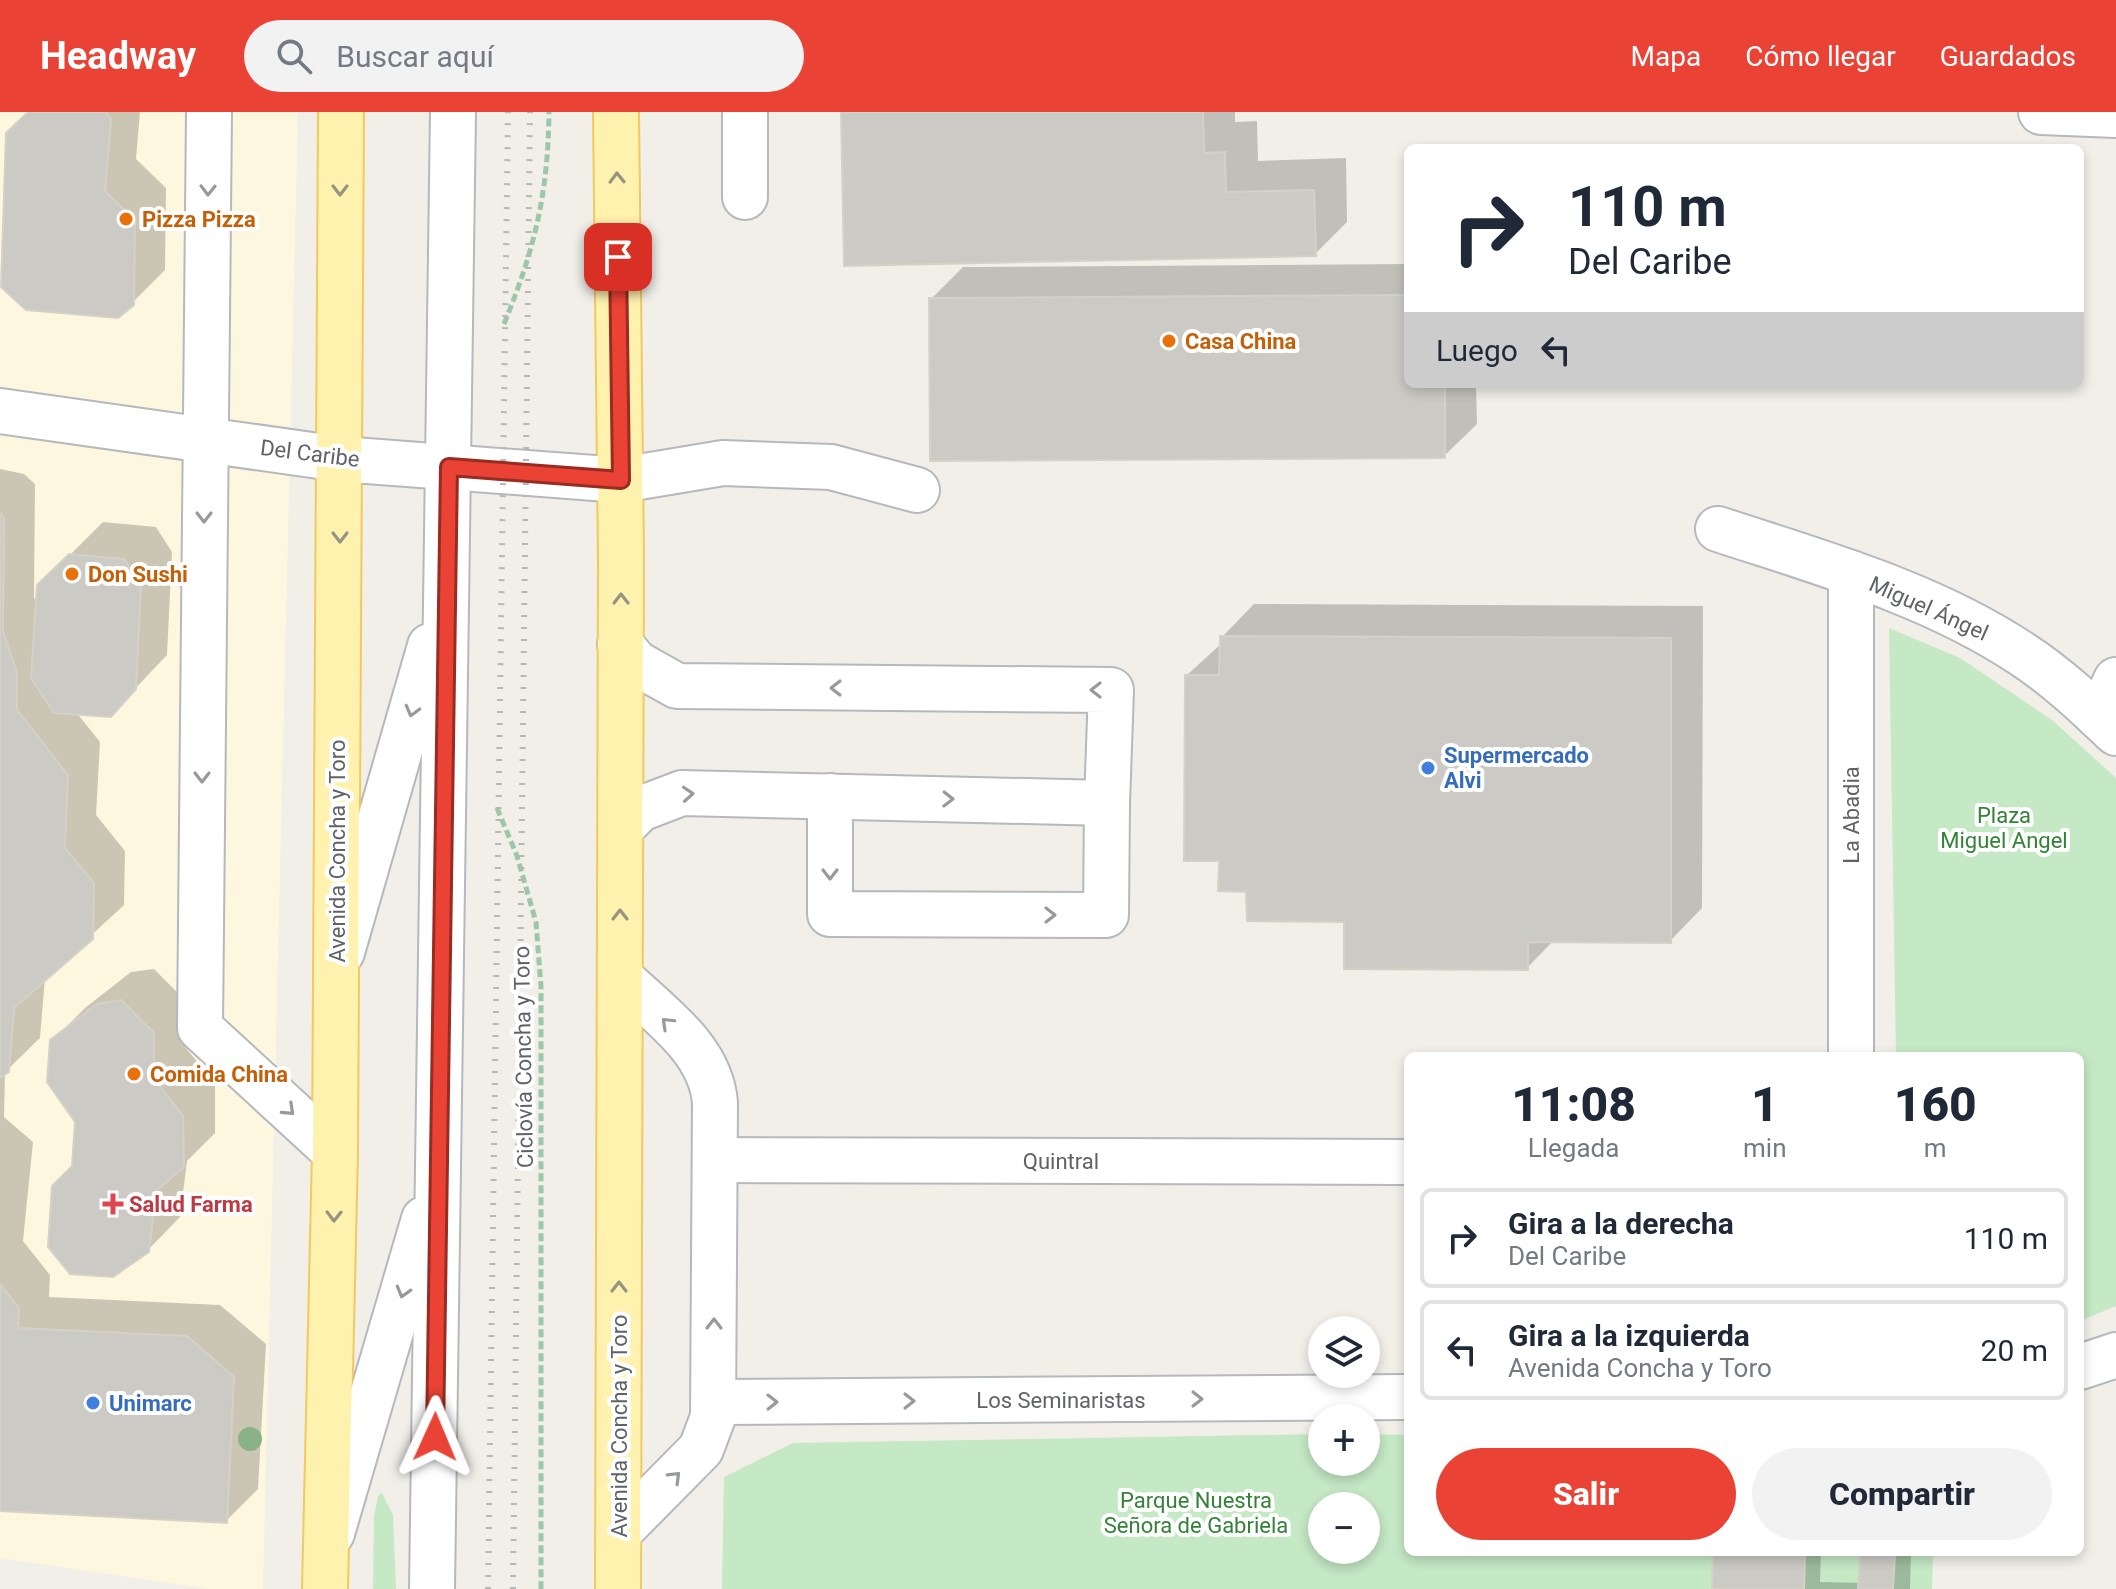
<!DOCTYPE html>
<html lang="es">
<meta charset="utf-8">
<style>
:root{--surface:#fff;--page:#f2f2f3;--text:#1f2937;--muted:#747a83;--line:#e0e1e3;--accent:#ea4335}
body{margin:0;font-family:Roboto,sans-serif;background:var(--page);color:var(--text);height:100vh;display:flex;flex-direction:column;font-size:30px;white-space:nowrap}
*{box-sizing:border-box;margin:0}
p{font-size:26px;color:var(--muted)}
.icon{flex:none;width:44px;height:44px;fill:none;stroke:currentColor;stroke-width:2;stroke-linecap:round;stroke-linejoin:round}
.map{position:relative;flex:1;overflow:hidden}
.panel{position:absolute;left:1404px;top:940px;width:680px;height:504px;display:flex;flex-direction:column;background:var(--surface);border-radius:12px;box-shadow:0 4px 12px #0003}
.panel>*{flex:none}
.banner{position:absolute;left:1404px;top:32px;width:680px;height:244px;border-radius:12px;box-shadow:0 4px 12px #0003;background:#fff;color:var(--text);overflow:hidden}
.tools{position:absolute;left:1308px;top:1204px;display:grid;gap:16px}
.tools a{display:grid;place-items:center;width:72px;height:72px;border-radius:50%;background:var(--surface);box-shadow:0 4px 12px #0003;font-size:40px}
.pin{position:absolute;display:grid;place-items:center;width:68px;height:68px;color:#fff;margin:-34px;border-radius:16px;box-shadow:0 4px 12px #0006}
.me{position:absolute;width:88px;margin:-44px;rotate:1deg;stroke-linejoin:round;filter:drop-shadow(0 0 6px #0008)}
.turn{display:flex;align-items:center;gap:28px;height:168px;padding:0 32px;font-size:36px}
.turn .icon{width:104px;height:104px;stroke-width:2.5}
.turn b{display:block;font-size:56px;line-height:68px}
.then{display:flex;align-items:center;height:76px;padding:0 32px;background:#0003;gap:16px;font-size:30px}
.eta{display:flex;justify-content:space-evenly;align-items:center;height:136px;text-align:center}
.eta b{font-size:48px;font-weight:800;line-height:56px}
.button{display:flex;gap:16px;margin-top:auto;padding:16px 32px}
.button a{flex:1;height:92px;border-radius:48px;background:var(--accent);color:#fff;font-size:32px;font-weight:800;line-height:92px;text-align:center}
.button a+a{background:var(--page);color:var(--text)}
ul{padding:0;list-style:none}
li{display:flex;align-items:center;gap:24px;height:100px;margin:0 16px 12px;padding:0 16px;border:4px solid var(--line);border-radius:12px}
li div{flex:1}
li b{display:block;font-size:30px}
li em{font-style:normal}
header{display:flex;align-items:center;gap:48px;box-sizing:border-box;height:112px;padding:0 40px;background:var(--accent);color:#fff}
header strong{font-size:38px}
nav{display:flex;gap:44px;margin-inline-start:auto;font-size:28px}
.search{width:560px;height:72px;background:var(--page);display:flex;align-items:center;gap:20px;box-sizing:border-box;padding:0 28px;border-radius:44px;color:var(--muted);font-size:30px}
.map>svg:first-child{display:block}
.commercial{fill:#fef7e0}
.green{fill:#c5e8c5;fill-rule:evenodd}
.shadow{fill:#0003}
.building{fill:#cccac5;stroke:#d6d1c6;stroke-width:2}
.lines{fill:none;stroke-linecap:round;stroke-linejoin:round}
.minor-casing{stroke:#b5b8bc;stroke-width:48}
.major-casing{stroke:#f2c960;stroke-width:48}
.path{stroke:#9cc7a9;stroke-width:5;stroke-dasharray:8 4;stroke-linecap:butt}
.minor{stroke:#fff;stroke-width:44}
.major{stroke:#fff2af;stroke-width:44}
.rail{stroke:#b6b7b8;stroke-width:6;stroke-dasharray:2 10;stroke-linecap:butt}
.tree{fill:#89b387}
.oneway{stroke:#979581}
.oneway2{stroke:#979a9d}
.route-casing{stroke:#982c22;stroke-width:20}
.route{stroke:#ea4335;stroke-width:14}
.food-dot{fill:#e8710a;stroke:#fff;stroke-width:3}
.shop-dot{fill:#3f7fe0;stroke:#fff;stroke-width:3}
.health-dot{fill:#e0444e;stroke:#fff;stroke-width:3}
.labels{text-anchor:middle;stroke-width:8;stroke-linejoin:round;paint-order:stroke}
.food-label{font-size:22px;font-weight:bold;fill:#c56008;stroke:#fff;text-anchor:start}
.street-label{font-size:22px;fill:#5f6368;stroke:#fff}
.shop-label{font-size:22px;font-weight:bold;fill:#366cbe;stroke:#fff;text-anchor:start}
.park-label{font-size:22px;fill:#348238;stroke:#fff}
.health-label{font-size:22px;font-weight:bold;fill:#be3a42;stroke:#fff;text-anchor:start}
</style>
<header>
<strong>Headway</strong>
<div class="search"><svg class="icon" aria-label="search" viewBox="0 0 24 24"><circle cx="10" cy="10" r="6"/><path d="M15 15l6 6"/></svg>Buscar aquí</div>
<nav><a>Mapa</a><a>Cómo llegar</a><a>Guardados</a></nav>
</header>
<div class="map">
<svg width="2116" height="1477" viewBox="0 0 2116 1477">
<rect width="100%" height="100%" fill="#f1efe8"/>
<path class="commercial" d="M0 0H298L263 1477H210L0 1446Z"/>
<g class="green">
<path d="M1889 516 1960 546 2052 608 2116 666V1194L2080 1209V944H1896Z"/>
<path d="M1322 1322V1350H1366V1322L1408 1323V1440H1933L1932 1477H722L724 1365 793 1331ZM1322 1394H1366V1438H1322Z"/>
<path d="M382 1381 393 1403 396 1477H373L374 1404 378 1384Z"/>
</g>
<g class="shadow">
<path d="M29 0H140L136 47 166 76 165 158 132 191Z"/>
<path d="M843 0H1235V10L1257 9 1258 49 1346 46 1347 110 1315 142Z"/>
<path d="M1408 152V272H1476L1477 312 1444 344 931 187 963 155Z"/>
<path d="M0 357 24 362 35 372 34 485 38 495 39 474 103 410 156 415 172 440 167 543 110 603 76 600 100 630 96 703 125 739 124 793 45 866 40 926 5 960 4 1005 33 1030 23 1129 50 1163 49 1185 220 1193 266 1232 258 1377 226 1409 0 1397Z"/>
<path d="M1254 492 1703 494 1702 796 1670 829 1554 828 1527 856 1346 808 1248 778 1221 747 1187 563 1222 531V525Z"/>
<path d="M154 857 185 888V935L215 971V1021L187 1049 180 1105 148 1138 74 1055 77 1010 52 929 85 896 131 860Z"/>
<path d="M1715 1440H1821L1820 1470 1860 1471 1862 1440H1911L1910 1477H1714Z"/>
</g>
<g class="building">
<path d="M28 0H106L111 7 105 79 135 108 134 193 118 206 26 198 1 175 6 21Z"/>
<path d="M841 0H1203L1204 41 1225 40 1226 80 1314 78 1316 144 844 154Z"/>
<path d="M1408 183V272H1445V346L930 349 929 186Z"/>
<path d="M0 401 4 405 3 519 17 561V598L68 663 65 736 94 771 93 827 14 896 9 960 0 966Z"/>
<path d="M69 442 124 447 141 473 136 577 111 605 54 601 31 566 37 473Z"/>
<path d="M1220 524 1671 526V831L1528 830V858L1344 857V810L1247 809 1246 780 1218 779 1219 749H1184L1185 563H1219Z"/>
<path d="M121 888 154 921V967L183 1004 184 1055 156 1079 149 1140 113 1165 70 1162 48 1135 52 1074 72 1054 75 1010 47 970 50 928 97 892Z"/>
<path d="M0 1172 19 1196 18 1216 187 1224 234 1265 227 1411 0 1399Z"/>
<path d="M1713 1440H1805L1804 1477H1712Z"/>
<path d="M1860 1440H1895L1893 1477H1858Z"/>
</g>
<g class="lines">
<defs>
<g id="minor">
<path d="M209 0 200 916 335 1040"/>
<path d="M2041 0 2116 3"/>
<path d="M745 85V0"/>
<path d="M0 299 340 347 621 368 723 351 831 355 917 378"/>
<path d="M1718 417C1821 451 1930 481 2022 542 2056 564 2087 593 2116 621"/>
<path d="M1851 461V944"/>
<path d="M620 532 636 551 677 574 1111 578 1107 691 682 681 640 697 621 716"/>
<path d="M2099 605 2116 568"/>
<path d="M830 684V802L1106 803 1107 691"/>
<path d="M342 840 430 534"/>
<path d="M715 1048 1408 1050"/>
<path d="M2080 1255 2116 1243"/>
<path d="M714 1290 1408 1285"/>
<path d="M619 1420 701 1337 713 1305 715 991C711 936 657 901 620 865"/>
<path d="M332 1421 424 1107"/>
<path d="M432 1477 453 0"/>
</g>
<g id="major">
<path d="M616 0 621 447 618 1477"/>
<path d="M325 1477 335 1040 341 0"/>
</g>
</defs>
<use href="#minor" class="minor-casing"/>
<use href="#major" class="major-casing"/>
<g class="path">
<path d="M504 212C535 136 548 82 549 0"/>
<path d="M497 696 517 744 536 810 541 875V1477"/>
</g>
<use href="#minor" class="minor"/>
<use href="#major" class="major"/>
<g class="rail">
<path d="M488 1477 508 0"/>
<path d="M513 1477 530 0"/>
</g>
</g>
<circle class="tree" cx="250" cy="1327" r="12"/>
<defs><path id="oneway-chevron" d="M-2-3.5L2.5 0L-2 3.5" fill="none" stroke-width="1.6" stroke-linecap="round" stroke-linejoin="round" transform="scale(2)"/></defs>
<g class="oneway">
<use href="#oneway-chevron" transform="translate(617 66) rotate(-91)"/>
<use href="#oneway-chevron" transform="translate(340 78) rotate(90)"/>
<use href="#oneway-chevron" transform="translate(340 425) rotate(90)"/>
<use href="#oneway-chevron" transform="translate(621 487) rotate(-90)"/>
<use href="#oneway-chevron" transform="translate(620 803) rotate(-90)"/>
<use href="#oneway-chevron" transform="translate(334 1104) rotate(91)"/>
<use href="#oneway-chevron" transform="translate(619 1175) rotate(-90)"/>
</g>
<g class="oneway2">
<use href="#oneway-chevron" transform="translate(208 78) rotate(91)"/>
<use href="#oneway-chevron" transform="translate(204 405) rotate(90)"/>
<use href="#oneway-chevron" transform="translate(836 576) rotate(-180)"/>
<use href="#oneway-chevron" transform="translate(1096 578) rotate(-180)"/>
<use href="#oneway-chevron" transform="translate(412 599) rotate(105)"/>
<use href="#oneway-chevron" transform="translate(202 665) rotate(90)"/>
<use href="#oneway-chevron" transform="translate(688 682) rotate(-4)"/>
<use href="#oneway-chevron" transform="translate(948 687) rotate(1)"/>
<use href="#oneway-chevron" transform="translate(830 762) rotate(90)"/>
<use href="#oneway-chevron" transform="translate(1050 803)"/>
<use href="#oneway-chevron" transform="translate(667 911) rotate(-136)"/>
<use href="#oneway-chevron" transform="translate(289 998) rotate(43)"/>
<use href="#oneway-chevron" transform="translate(403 1180) rotate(106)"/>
<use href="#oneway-chevron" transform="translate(714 1212) rotate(-90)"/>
<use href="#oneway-chevron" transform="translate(1197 1287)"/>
<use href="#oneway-chevron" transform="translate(909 1289)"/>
<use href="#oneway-chevron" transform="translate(772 1290) rotate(-1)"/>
<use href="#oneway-chevron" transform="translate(675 1365) rotate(-45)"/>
</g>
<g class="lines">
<defs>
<path id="route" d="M435 1325 449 355 621 368 618 145"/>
</defs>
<use href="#route" class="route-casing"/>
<use href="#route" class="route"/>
</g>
<g class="food-dot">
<circle cx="126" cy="107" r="8"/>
<circle cx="1169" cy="229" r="8"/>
<circle cx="72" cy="462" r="8"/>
<circle cx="134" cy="962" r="8"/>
</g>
<g class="shop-dot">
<circle cx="1428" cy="656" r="8"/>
<circle cx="93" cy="1291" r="8"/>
</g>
<path class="health-dot" d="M109 1080h8v8h8v8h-8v8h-8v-8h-8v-8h8z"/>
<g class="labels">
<g class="food-label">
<text x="142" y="115">Pizza Pizza</text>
<text x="1185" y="237">Casa China</text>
<text x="88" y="470">Don Sushi</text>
<text x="150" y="970">Comida China</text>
</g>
<g class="street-label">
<text transform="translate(310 341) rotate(7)" y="8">Del Caribe</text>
<text transform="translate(1929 496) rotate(24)" y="8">Miguel Ángel</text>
<text transform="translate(1851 703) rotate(-90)" y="8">La Abadia</text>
<text transform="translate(337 739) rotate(-90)" y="8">Avenida Concha y Toro</text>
<text transform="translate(523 945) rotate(-91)" y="8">Ciclovía Concha y Toro</text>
<text x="1061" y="1057">Quintral</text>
<text x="1061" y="1296">Los Seminaristas</text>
<text transform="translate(619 1314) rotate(-90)" y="8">Avenida Concha y Toro</text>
</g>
<g class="shop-label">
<text x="1444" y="651">Supermercado<tspan x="1444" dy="25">Alvi</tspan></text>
<text x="109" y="1299">Unimarc</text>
</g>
<g class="park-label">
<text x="2004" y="711">Plaza<tspan x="2004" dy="25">Miguel Angel</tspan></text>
<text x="1196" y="1396">Parque Nuestra<tspan x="1196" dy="25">Señora de Gabriela</tspan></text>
</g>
<g class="health-label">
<text x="129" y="1100">Salud Farma</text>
</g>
</g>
</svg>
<div class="tools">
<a><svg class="icon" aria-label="layers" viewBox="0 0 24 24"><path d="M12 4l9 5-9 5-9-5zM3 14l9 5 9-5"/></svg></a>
<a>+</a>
<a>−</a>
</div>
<div class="pin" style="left:618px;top:145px;background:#d93025"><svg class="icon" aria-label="arrive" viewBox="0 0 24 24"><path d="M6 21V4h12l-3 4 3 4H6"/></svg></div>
<svg class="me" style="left:435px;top:1325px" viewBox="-20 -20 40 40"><path d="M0-17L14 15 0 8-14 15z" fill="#ea4335" stroke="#fff" stroke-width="4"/></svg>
<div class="banner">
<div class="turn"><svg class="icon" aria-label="right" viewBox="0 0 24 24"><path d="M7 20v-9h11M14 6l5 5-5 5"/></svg><div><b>110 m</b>Del Caribe</div></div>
<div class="then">Luego<svg class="icon" aria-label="left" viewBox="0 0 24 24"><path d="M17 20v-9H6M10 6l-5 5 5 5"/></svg></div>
</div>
<section class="panel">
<div class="eta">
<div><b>11:08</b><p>Llegada</p></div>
<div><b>1</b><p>min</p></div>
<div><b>160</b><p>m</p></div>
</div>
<ul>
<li><svg class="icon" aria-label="right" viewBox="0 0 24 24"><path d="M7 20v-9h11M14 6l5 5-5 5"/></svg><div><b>Gira a la derecha</b><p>Del Caribe</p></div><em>110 m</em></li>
<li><svg class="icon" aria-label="left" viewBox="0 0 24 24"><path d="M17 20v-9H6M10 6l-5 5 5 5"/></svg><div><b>Gira a la izquierda</b><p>Avenida Concha y Toro</p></div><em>20 m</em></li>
</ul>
<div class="button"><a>Salir</a><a>Compartir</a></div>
</section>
</div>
